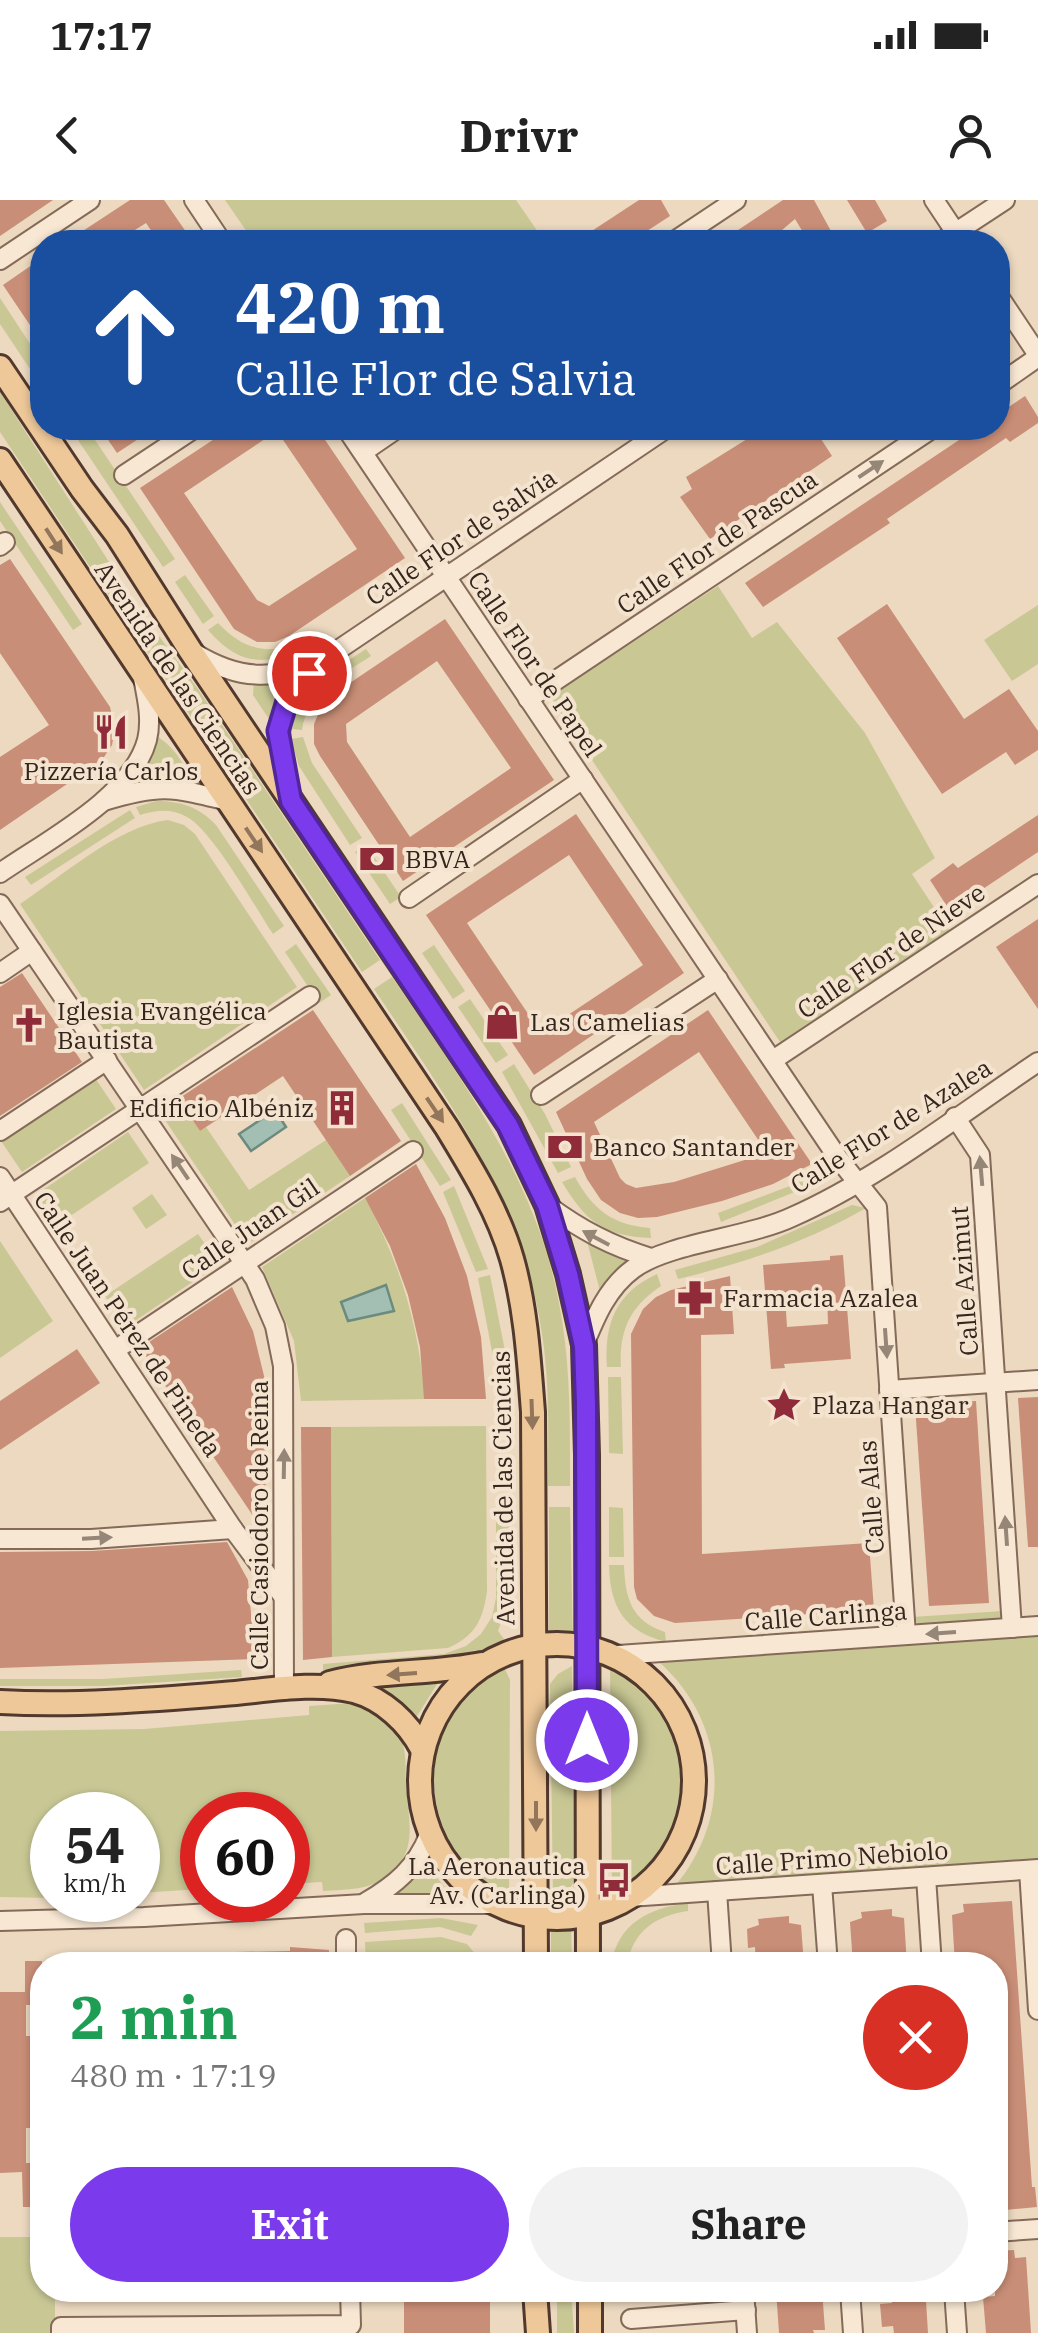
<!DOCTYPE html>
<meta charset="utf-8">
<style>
:root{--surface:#fff;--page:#f2f2f2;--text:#222;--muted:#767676;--accent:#7c3aed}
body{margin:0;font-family:"IBM Plex Serif",serif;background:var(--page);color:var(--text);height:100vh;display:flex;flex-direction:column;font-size:38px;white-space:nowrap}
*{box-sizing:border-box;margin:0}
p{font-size:32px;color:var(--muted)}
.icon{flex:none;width:55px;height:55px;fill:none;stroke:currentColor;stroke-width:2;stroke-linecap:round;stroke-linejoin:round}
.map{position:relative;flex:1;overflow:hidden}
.details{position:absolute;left:30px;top:1752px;width:978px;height:350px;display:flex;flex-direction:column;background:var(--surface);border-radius:40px;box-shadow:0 2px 8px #0004}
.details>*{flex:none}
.top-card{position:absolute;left:30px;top:30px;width:980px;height:210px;border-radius:40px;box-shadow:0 2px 8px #0004;background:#1a4fa0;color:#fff;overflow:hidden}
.speed{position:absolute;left:30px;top:1592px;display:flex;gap:20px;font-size:50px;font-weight:700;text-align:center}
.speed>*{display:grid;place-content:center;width:130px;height:130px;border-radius:50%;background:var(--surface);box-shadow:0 2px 8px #0004;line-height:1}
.speed small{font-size:25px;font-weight:400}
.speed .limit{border:15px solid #d22;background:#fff;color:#111}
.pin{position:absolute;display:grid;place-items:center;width:85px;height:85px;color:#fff;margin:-42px;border:5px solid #fff;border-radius:50%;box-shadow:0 2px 10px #0007}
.me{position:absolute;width:110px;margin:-55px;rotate:0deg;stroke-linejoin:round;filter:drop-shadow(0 0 8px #0008)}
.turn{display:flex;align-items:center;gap:35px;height:210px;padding:0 40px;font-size:45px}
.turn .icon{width:130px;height:130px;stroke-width:2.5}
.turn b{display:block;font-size:70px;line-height:85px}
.round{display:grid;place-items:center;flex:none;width:105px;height:105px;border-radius:52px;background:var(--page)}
.head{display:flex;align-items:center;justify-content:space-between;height:170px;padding:0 40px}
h1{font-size:60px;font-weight:700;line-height:75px;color:#1e9e55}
.action{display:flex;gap:20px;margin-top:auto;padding:20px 40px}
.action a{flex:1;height:115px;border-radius:60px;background:var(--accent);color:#fff;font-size:40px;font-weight:700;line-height:115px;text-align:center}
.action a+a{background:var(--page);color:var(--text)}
.status{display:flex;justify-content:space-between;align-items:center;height:70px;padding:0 50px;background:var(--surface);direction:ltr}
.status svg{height:28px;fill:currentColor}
header{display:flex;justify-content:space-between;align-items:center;height:130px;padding:0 40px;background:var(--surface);font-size:45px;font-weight:700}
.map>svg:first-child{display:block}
.green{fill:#c9c895}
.water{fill:#a3beb2;stroke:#6b8b7f;stroke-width:2.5}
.building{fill:#c98e77;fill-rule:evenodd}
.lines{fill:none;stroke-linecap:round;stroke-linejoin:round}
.minor-casing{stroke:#846a59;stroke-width:22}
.major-casing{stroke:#52392d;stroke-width:28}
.minor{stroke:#f7e7d3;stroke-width:18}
.major{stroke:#eec899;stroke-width:22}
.oneway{fill:#968678}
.oneway2{fill:#91765b}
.route-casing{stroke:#51269a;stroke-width:25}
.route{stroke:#7c3aed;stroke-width:18}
.labels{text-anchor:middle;stroke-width:8;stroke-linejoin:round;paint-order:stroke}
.street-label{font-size:25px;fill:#34251d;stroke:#f4e4cf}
.poi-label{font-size:25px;fill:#34251d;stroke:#f4e4cf;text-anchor:start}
</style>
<div class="status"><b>17:17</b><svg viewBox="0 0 49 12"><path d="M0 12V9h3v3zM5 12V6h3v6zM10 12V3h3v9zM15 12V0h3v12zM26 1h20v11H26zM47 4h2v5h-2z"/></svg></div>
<header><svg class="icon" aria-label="back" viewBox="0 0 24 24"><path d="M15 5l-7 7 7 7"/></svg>Drivr<svg class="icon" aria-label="person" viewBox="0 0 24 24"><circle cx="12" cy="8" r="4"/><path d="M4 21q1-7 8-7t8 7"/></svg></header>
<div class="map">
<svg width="1038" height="2133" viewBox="0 0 1038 2133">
<rect width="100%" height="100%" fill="#ecd9c0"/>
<g class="green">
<path d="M225 0H516L545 42H254Z"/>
<path d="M0 98 42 162V187L0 124Z"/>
<path d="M0 192 129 393 114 403 0 232Z"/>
<path d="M70 228H87L175 359 163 367Z"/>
<path d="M0 302 82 424 73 430 0 321Z"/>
<path d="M185 375 214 416 203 424 175 382Z"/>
<path d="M718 386 752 438 777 422 865 533 935 658 912 674 949 730 780 842 550 497Z"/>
<path d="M1038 405V464L1012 481 984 440Z"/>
<path d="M140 410 198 489 380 760 362 772 126 420Z"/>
<path d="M218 423C240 446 258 453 290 447L293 454C253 466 235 460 208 430Z"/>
<path d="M366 449 371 456C341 476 308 490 302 530L292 529C300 487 333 471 366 449Z"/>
<path d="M295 475 282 494 273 520 269 519 253 495 254 480Z"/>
<path d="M154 535C170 542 190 567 188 585L132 588 130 585Z"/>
<path d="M303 537 312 563 362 638 350 645 299 566 291 539Z"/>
<path d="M156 601C181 601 199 607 216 625L284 726 273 734C255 707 212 630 187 617 172 608 156 610 140 615L136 607Z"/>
<path d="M130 610 135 618 31 685 25 677Z"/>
<path d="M168 620 184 625 195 634 297 787 144 890 20 704C62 676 118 626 168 620Z"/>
<path d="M366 645 401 697 390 704 355 652Z"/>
<path d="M296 744 331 795 319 803 285 752Z"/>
<path d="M434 745 465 791 453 799 422 753Z"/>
<path d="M392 777C461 879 536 979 559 1103 571 1164 570 1225 570 1286H548C548 1236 550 1185 542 1134 522 999 448 900 374 789Z"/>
<path d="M470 799 508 855 496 863 458 807Z"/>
<path d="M514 864 545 914 571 967 558 973 502 872Z"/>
<path d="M95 878 116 909 22 972 1 941Z"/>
<path d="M178 899 200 931 206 927 249 990 326 940 350 976 248 1044 159 911Z"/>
<path d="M402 903 451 980 440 986 391 910Z"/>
<path d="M128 932 149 963 57 1025 37 994Z"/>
<path d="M826 969 824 980 721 1022 718 1013 795 984Z"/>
<path d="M575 977C593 1010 613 1025 650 1028L651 1038C604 1036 586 1022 562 982Z"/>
<path d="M454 986 488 1069 476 1072 443 992Z"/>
<path d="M152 994 167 1015 146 1029 132 1008Z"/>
<path d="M365 998C401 1066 418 1122 425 1199L301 1201 294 1141 262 1067Z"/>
<path d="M852 1005 866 1008C807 1042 744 1063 678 1079L675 1070 757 1047Z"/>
<path d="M198 1034 219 1064 126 1127 105 1096Z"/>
<path d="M0 1041 53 1121 0 1158Z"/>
<path d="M587 1041 623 1056 642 1059 601 1095Z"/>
<path d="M657 1074 661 1086C630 1107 619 1130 621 1167H607C604 1123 616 1093 657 1074Z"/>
<path d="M490 1075 507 1161 494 1162 478 1078Z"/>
<path d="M621 1177 623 1254 609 1253 608 1177Z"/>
<path d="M486 1226 487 1391C483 1420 475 1436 448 1448L332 1457 331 1227Z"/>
<path d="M549 1307H570L573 1441 549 1439Z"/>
<path d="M609 1307 623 1308 624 1357H609Z"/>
<path d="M496 1308H510V1397L498 1431 504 1439 481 1458 476 1450 447 1461 323 1470V1464L444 1454 466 1446 481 1434 492 1417 496 1398Z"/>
<path d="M609 1365H624C625 1397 631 1421 665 1432L666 1442C624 1431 610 1407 609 1365Z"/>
<path d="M1003 1411 999 1420 920 1426 912 1417Z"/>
<path d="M1038 1435V1661L675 1686C734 1616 726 1521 658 1461Z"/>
<path d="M610 1463C621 1469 634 1475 643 1483 693 1526 701 1600 666 1654 653 1674 632 1687 612 1698Z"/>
<path d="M572 1466 575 1680 570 1688 553 1698 550 1484 558 1474Z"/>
<path d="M504 1467 510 1480 509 1698C413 1648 407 1519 504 1467Z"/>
<path d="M241 1470 242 1477 104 1486H0V1479H103Z"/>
<path d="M439 1481 414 1521 390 1496 370 1486Z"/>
<path d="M353 1503C371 1509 387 1516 398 1533 408 1550 405 1568 406 1586 408 1618 419 1650 390 1674 371 1691 347 1689 323 1691L322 1682 288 1684V1615H202V1689L138 1693V1615H52V1698L0 1697V1531L144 1529 309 1515V1506Z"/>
<path d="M423 1664H426L451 1695 393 1698Z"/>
<path d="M688 1703V1711C655 1716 633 1731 627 1765H611C618 1723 649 1708 688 1703Z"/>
<path d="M441 1718 478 1725 471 1736 440 1727 365 1733 364 1723Z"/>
<path d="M571 1721 572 1761 551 1762V1722Z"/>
<path d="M441 1737 467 1744 484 1765H366L365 1742Z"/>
<path d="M0 2037H42V2090H55V2133H0Z"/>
<path d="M557 2090H571L574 2133H557Z"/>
</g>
<g class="water">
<path d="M275 910 286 927 251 951 239 934Z"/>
<path d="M386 1085 394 1111 348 1121 341 1102Z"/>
</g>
<g class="building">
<path d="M0 0H53L0 36Z"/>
<path d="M130 0H164L193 42H159L146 23 116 42H66Z"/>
<path d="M639 0H661L670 16 630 42H575Z"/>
<path d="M783 0H814L837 42H809L795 19 768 42H720Z"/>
<path d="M847 0H875L887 21 867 33Z"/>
<path d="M42 58V143L3 85Z"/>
<path d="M1025 196 1038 217V223L1010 242 1006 238 887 319 890 323 763 407 745 383 977 228H998V214Z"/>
<path d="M100 228H155L117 253Z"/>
<path d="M231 228H317L405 358 289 436 275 442H257L234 429 140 288ZM277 231 357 349 269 406 257 400 184 293Z"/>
<path d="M765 228H814L832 256 710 339 680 297 692 289 686 277Z"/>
<path d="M10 359 110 507 115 528 112 545 102 560 0 630V557L49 525 0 453V365Z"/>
<path d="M887 404 964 519 1009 489 1038 531V550L1015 565 1006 552 942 594 837 438Z"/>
<path d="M445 419 554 580 403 681 320 556 314 544V524L323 503 332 495ZM437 461 511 568 410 637 347 542 346 524Z"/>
<path d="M576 614 684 773 534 875 426 715ZM569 655 643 765 541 833 467 723Z"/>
<path d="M1038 615V652L950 711 930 680 953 663 958 668Z"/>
<path d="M1038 719V809L996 747Z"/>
<path d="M22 773 82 862 0 916V787Z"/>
<path d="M313 810 401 941 350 976 283 876 200 931 178 899Z"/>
<path d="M708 810 812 964 773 984 722 1001 657 1017 638 1018 620 1013 601 1000 587 979 556 912ZM699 852 767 953 674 982 636 988 626 984 620 978 594 922Z"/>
<path d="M416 964 445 1018 467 1076 481 1137 486 1199H424L420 1147 408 1095 390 1046 365 998Z"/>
<path d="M843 1055 851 1159 784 1164 785 1168 771 1169 763 1065 830 1060V1056ZM827 1094 828 1124 787 1127 785 1096Z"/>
<path d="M730 1076 734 1134 701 1135 702 1354 869 1343 874 1410 675 1423 654 1416 637 1399 634 1387 631 1134 643 1109 656 1097 671 1090Z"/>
<path d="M232 1087 253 1131 265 1180 266 1335 140 1148Z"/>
<path d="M77 1149 100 1183 0 1250V1201Z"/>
<path d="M1038 1197V1347H1028L1018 1198Z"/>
<path d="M976 1201 989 1403 929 1406 915 1205Z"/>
<path d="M301 1227H331L332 1457 303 1460Z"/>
<path d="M227 1342 248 1380 255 1459 0 1468V1352L92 1351Z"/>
<path d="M1012 1701 1032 1987H1035L1037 2007 995 2011V1884H1004L996 1765H955L952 1715 964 1712 963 1704Z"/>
<path d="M892 1709V1716L904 1718 907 1765H853L850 1722 862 1718 861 1712Z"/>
<path d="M789 1716V1723L801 1725 804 1765H756L755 1747 748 1748 747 1729 759 1725 758 1719Z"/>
<path d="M290 1747 329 1750V1765H235V1752L290 1751Z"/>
<path d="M25 1761H42V1805H26V1836H30L31 1928H26V1963H42V2007H23L22 1972 0 1973V1792H25Z"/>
<path d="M1014 2050 1015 2058 1026 2057 1031 2133H986L983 2097 995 2096V2051Z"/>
<path d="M776 2090H822L825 2130H813L814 2133H779Z"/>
<path d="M891 2090H913L914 2102 926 2101 928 2133H894L893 2126 882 2127 880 2104 892 2103Z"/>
<rect x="404" y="2101" width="86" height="32"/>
</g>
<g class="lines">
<defs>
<g id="minor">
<path d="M194 0 222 42"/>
<path d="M934 0 962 42"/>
<path d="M673 42 736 0"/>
<path d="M941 42 1005 0"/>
<path d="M0 60 90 0"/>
<path d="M998 95 1038 155"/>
<path d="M998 185 1038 157"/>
<path d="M346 228 838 958 877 1007 906 1435"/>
<path d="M363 252 398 228"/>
<path d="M124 275 195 228"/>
<path d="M0 346 5 342"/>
<path d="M196 454C237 479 274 482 318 460"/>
<path d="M528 499 933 228"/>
<path d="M289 593C273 519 274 504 332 454L667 228"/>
<path d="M104 601C161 584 171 587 228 601"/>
<path d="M0 673C46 641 132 597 147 540 152 520 147 498 143 478"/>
<path d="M409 698 583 579"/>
<path d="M0 704 255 1079 275 1126 283 1166 284 1490"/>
<path d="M0 773 32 751"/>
<path d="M773 860 1038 684"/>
<path d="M541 895 718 779"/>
<path d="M955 917 980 955 1012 1428"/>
<path d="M0 931 107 860"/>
<path d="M0 977 233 1329 283 1396"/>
<path d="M0 1002 310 796"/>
<path d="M547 1005C581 1030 611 1046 651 1058"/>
<path d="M584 1145C595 1118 607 1088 633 1069 668 1043 747 1038 792 1017 878 979 960 914 1038 862"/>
<path d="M115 1150 413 951"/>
<path d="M889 1190 1038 1180"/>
<path d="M0 1339H91L233 1329"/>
<path d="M618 1455 1038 1426"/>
<path d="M1029 1670 1038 1810"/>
<path d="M926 1677 932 1765"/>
<path d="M822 1684 828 1765"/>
<path d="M717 1691 722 1765"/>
<path d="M629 1697 1038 1669"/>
<path d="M366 1702C395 1685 416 1668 429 1635"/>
<path d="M0 1721 144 1717 364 1704H495"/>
<path d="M346 1739V1765"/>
<path d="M995 2032 1038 2029"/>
<path d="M744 2090 747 2133"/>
<path d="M850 2090 853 2133"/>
<path d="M954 2090 957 2133"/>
<path d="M631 2119 746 2110"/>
<path d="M61 2133V2127L351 2125 350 2090"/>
</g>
<g id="major">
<path d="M0 167 82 289 117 335 190 450 509 925 547 1005 568 1074 584 1145 587 1255 588 1765"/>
<path d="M0 260 447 928C472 969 499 1013 512 1059 526 1109 529 1161 533 1212L536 1765"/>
<circle cx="557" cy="1581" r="137"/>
<path d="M330 1483C380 1470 432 1474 482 1464"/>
<path d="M0 1502C74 1506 149 1500 223 1494 264 1491 313 1481 354 1491 383 1499 408 1522 422 1549"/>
<path d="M535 2090 538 2133"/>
<path d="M590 2133V2090"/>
</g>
</defs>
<use href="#minor" class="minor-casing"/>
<use href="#major" class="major-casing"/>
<use href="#minor" class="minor"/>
<use href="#major" class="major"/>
</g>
<defs><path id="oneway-solid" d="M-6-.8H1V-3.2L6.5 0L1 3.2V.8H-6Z" transform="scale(2.5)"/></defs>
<g class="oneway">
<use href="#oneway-solid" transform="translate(871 269) rotate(-34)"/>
<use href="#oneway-solid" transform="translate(180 967) rotate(-124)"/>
<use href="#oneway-solid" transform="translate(981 971) rotate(-95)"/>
<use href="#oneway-solid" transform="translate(596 1038) rotate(-152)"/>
<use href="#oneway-solid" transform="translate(886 1143) rotate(86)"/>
<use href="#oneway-solid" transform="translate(284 1264) rotate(-89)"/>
<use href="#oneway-solid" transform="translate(1006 1331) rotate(-94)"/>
<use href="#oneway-solid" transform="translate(97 1338) rotate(-3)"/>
<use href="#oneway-solid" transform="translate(941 1433) rotate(176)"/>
</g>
<g class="oneway2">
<use href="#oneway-solid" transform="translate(54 341) rotate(57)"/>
<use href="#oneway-solid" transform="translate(254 640) rotate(56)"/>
<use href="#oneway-solid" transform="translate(435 910) rotate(56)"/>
<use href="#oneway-solid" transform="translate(532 1214) rotate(88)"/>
<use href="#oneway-solid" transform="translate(402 1474) rotate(176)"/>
<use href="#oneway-solid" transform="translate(536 1616) rotate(90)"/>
</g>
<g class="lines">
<defs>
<path id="route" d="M309 473 288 498 278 531 291 601 508 925 547 1005 568 1074 584 1146 586 1203 587 1540"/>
</defs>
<use href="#route" class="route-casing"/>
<use href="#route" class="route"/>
</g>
<defs>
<symbol id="restaurant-bare" viewBox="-9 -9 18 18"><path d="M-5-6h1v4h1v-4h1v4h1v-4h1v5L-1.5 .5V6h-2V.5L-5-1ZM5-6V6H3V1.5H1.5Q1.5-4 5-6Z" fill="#902b3a" stroke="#f4e4cf" stroke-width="2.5" paint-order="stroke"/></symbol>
<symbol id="bank-bare" viewBox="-9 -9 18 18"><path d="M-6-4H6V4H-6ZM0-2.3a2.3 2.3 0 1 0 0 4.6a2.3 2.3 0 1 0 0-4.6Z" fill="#902b3a" stroke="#f4e4cf" stroke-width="2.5" paint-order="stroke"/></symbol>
<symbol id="shop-bare" viewBox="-9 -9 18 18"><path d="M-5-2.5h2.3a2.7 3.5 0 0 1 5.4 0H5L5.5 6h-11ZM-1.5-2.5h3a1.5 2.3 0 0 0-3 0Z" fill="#902b3a" stroke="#f4e4cf" stroke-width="2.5" paint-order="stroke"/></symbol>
<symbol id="church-bare" viewBox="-9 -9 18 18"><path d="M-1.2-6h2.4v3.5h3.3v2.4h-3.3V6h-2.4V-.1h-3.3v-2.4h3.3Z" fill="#902b3a" stroke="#f4e4cf" stroke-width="2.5" paint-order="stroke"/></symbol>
<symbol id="building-bare" viewBox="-9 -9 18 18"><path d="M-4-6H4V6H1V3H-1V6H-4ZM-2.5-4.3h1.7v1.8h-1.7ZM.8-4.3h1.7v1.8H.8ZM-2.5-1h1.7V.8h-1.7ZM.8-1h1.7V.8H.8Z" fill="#902b3a" stroke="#f4e4cf" stroke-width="2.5" paint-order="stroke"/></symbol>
<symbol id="pharmacy-bare" viewBox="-9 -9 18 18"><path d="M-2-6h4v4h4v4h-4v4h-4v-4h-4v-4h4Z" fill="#902b3a" stroke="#f4e4cf" stroke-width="2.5" paint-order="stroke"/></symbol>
<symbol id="sight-bare" viewBox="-9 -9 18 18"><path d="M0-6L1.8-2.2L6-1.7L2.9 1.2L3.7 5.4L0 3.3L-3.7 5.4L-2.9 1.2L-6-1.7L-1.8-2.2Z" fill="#902b3a" stroke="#f4e4cf" stroke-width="2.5" paint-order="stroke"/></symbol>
<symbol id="bus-bare" viewBox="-9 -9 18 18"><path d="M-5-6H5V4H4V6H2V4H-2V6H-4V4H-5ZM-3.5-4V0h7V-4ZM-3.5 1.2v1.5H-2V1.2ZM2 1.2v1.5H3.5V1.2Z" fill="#902b3a" stroke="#f4e4cf" stroke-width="2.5" paint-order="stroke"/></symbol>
</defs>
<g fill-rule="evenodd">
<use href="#restaurant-bare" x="86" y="507" width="50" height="50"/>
<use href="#bank-bare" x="352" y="634" width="50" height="50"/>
<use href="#shop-bare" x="477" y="797" width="50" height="50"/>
<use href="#church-bare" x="4" y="800" width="50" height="50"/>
<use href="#building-bare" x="317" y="883" width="50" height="50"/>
<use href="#bank-bare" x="540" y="922" width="50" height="50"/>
<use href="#pharmacy-bare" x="670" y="1073" width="50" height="50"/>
<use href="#sight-bare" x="759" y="1180" width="50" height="50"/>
<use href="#bus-bare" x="589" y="1655" width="50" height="50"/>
</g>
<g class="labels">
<g class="street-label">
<text transform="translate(461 337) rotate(-34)" y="9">Calle Flor de Salvia</text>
<text transform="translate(717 342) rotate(-34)" y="9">Calle Flor de Pascua</text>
<text transform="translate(535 464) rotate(56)" y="9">Calle Flor de Papel</text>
<text transform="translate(178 478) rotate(56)" y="9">Avenida de las Ciencias</text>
<text transform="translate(891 751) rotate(-34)" y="9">Calle Flor de Nieve</text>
<text transform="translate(891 926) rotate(-32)" y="9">Calle Flor de Azalea</text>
<text transform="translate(250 1029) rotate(-34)" y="9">Calle Juan Gil</text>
<text transform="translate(964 1081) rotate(-94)" y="9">Calle Azimut</text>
<text transform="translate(128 1124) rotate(56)" y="9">Calle Juan Pérez de Pineda</text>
<text transform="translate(503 1288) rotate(-91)" y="9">Avenida de las Ciencias</text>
<text transform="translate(871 1297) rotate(-94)" y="9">Calle Alas</text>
<text transform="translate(259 1325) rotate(-90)" y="9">Calle Casiodoro de Reina</text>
<text transform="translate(826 1416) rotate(-4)" y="9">Calle Carlinga</text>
<text transform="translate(832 1658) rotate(-4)" y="9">Calle Primo Nebiolo</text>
</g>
<g class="poi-label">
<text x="111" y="580" text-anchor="middle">Pizzería Carlos</text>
<text x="405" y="668">BBVA</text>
<text x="57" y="820">Iglesia Evangélica<tspan x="57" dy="29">Bautista</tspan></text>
<text x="530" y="831">Las Camelias</text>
<text x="314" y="917" text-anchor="end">Edificio Albéniz</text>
<text x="593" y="956">Banco Santander</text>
<text x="723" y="1107">Farmacia Azalea</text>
<text x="812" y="1214">Plaza Hangar</text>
<text x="586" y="1675" text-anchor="end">La Aeronautica<tspan x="586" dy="29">Av. (Carlinga)</tspan></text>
</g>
</g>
</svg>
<div class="speed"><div>54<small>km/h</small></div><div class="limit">60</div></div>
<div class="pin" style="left:309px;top:473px;background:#d93025"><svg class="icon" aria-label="arrive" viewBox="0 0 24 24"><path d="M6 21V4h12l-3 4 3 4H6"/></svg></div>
<svg class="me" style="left:587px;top:1540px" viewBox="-20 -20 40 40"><circle r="17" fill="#7c3aed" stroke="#fff" stroke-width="3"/><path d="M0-11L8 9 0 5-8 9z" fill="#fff"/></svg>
<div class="top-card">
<div class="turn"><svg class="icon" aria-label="ahead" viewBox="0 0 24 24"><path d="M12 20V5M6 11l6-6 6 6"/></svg><div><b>420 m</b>Calle Flor de Salvia</div></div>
</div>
<section class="details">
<div class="head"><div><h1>2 min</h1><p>480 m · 17:19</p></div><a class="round" style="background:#d93025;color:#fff"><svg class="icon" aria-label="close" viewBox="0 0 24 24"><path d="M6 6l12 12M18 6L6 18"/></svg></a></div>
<div class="action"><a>Exit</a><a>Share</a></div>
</section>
</div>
